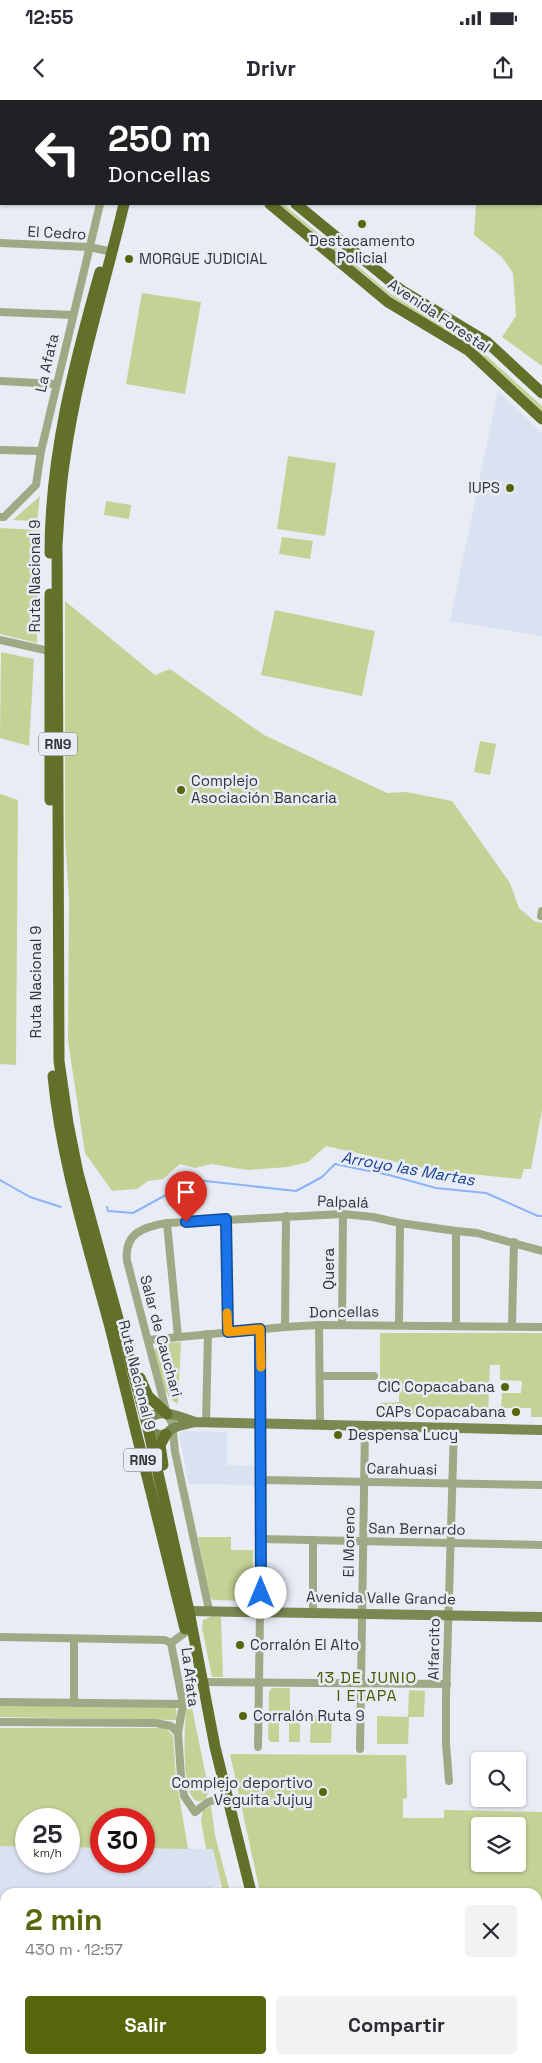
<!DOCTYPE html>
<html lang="es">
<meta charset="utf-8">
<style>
:root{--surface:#fff;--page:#f2f2f3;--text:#2b2b33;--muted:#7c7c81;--accent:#57650b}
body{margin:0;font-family:"Space Grotesk",sans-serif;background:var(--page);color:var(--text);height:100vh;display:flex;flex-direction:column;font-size:19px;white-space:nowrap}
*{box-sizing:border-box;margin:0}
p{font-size:16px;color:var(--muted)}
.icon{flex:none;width:28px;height:28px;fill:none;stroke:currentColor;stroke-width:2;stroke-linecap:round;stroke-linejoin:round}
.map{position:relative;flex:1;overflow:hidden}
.sheet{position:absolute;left:0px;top:1788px;width:542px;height:176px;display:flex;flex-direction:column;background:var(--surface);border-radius:15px 15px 0 0;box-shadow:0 1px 4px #0004}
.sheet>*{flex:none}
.banner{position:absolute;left:0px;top:0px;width:542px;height:105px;box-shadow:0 1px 4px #0004;background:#202124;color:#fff;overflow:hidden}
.buttons{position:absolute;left:471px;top:1652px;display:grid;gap:10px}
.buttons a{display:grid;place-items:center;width:55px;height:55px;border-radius:5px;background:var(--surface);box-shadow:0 1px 4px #0004;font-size:25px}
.speed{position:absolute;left:15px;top:1708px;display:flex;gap:10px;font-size:25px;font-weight:700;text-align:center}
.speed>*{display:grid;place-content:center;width:65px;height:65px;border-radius:50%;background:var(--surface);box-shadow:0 1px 4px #0004;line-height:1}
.speed small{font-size:12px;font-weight:400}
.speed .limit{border:8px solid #d22;background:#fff;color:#111}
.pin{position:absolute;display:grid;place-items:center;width:42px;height:42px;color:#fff;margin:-51px -21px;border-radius:50% 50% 50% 0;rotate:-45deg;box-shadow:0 0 5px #0007}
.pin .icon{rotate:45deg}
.me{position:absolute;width:55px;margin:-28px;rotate:0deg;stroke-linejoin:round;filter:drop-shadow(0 0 4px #0008)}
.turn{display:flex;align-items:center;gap:18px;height:105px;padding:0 25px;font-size:22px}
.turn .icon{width:65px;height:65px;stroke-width:2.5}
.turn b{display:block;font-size:35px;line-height:42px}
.round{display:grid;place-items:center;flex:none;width:52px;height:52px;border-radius:5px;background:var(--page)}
.headline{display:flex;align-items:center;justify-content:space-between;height:85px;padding:0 25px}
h1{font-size:30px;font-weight:700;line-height:38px;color:var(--accent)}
.button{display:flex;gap:10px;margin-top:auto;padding:10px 25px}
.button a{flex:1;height:58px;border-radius:5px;background:var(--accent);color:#fff;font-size:20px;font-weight:700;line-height:58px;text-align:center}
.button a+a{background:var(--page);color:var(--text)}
.status{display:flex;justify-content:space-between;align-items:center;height:35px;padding:0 25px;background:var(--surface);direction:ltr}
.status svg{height:14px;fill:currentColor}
header{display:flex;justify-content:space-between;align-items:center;height:65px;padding:0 25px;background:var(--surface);font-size:22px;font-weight:700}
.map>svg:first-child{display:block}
.built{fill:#dae1f0}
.green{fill:#c4d296;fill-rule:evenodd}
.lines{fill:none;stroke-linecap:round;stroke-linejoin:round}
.stream{stroke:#8cb2fb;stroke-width:2}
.street{stroke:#a0a985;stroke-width:8}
.secondary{stroke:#7c8852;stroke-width:10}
.primary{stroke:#63702a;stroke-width:11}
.route-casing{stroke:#114b97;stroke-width:12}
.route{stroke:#1a73e8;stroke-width:9}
.slow{stroke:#f59e0b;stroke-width:9}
.poi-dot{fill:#57650b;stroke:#e8ecf5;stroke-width:2}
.labels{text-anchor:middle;stroke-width:5;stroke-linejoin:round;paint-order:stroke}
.shield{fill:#e8ecf5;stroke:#696c71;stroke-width:1}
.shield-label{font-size:14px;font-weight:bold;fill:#333538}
.street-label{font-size:15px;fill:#333538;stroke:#e8ecf5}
.poi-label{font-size:15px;fill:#333538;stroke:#e8ecf5;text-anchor:start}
.water-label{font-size:16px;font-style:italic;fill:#1a4193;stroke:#e8ecf5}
.neighbourhood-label{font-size:16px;letter-spacing:1px;fill:#4c5905;stroke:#e8ecf5}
</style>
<div class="status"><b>12:55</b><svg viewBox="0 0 49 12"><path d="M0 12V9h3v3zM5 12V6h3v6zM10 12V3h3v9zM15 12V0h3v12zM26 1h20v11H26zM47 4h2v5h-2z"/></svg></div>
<header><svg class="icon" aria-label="back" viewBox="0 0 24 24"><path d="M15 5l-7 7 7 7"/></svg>Drivr<svg class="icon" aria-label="share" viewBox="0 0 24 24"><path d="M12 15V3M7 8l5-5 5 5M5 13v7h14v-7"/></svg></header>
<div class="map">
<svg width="542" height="1963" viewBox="0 0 542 1963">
<rect width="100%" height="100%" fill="#e8ecf5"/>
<g class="built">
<path d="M498 291 542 333V536L450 521Z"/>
<path d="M182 1331 227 1332V1365L255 1366V1385L189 1384 179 1334Z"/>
<path d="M0 1746 26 1747V1761H69V1747L101 1748V1761H144V1748L213 1749 221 1785 213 1786V1792H5V1820H0Z"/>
</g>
<g class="green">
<path d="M541 67H542V266L502 237 516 216 513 173 502 157 474 135 476 104H541Z"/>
<path d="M279 104H283L391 194 478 248 542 306V312L477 251 394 199Z"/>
<path d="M142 193 201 202 185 294 126 284Z"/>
<path d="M288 356 336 363 325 436 277 429Z"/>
<path d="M40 396 37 421 13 420Z"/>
<path d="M106 401 131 405 129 419 104 415Z"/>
<path d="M0 428 39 430 37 543 0 534Z"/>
<path d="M282 437 313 441 310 459 279 454Z"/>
<path d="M65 501 155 575 170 569 264 635 387 693 406 692 452 701 510 783 519 808 534 821 542 823V1010L531 1069H524L521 1079 432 1070 326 1046 308 1062 288 1067 247 1070 212 1064 195 1068 180 1064 163 1079 148 1081 137 1089 112 1091 85 1053 68 941 69 801 65 736Z"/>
<path d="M275 510 375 531 362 596 261 575Z"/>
<path d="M1 552 34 559 29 646 0 638Z"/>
<path d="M480 641 496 644 490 675 474 672Z"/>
<path d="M0 694 18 700 16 965 0 964Z"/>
<path d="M380 1233H542V1317H531V1308H501L502 1293H521L522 1281 500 1280V1265H490L488 1316 380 1314V1303L399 1302V1285H380Z"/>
<path d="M181 1242 178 1304C161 1296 159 1269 154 1251 160 1241 170 1243 181 1242Z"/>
<path d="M198 1437H231V1450H253V1498L249 1501 213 1500 210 1497Z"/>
<path d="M213 1516 221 1517 223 1577H212L202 1528 203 1520Z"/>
<path d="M272 1588H290V1615H300V1642H289V1615H279V1642H271L268 1639 269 1591Z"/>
<path d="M409 1590 425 1591 424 1617H409L408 1644H377V1616L408 1617Z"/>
<path d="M0 1605 176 1607 177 1620 0 1617Z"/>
<path d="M186 1607 192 1608 209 1691 206 1698C178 1720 185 1620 186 1607Z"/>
<path d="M311 1615H332L331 1643H310Z"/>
<path d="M0 1628H166L173 1636 176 1678 188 1749 144 1748V1719H101V1748L69 1747V1719H26V1747L0 1746Z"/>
<path d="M230 1654 406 1655 407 1698 403 1699V1718H444V1710L542 1712V1896H538V1792H260ZM518 1726V1764H480V1726Z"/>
<path d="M211 1706 215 1735 230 1792H223L213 1749H206L201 1720 203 1711Z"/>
<path d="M0 1820H5V1891L0 1890Z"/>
</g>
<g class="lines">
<g class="stream">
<path d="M0 1080 30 1097 61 1107"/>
<path d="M107 1107 108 1111 133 1113 164 1096 181 1092 196 1080 296 1091 322 1077 335 1064 389 1075 436 1088 486 1093 538 1116H542"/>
</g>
<g class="street">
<path d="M236 0 237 1"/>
<path d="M355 0 356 1"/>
<path d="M116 1V0"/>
<path d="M406 1 407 0"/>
<path d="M461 1V0"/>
<path d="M514 1V0"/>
<path d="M541 30H542"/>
<path d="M0 77H1"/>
<path d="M0 143 89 147 113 152"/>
<path d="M0 212 73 215"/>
<path d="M0 281 56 284"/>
<path d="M0 350 41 351"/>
<path d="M0 417H4L36 385 41 351 100 104"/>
<path d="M0 540 49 551"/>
<path d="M541 816 542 811"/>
<path d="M226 1119 228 1232"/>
<path d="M167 1123 178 1237"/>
<path d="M319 1225 320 1324"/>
<path d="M342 1225 343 1114"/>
<path d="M399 1225 400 1123"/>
<path d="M456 1226V1131"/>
<path d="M512 1226 514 1142"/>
<path d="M285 1227 286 1116"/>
<path d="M148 1240 285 1227 319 1225 542 1227"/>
<path d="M320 1276H374"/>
<path d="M206 1322 208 1234"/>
<path d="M262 1380 542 1385"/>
<path d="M261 1439 542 1445"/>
<path d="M209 1510 175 1352 172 1323 167 1314 127 1161C124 1133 143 1127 167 1123L343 1114 373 1117 400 1123 456 1131 477 1133 542 1151"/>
<path d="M313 1512V1440"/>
<path d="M186 1532 171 1543 183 1604 178 1633 181 1676 184 1696 195 1712 208 1702 228 1696"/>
<path d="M0 1537 165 1540 171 1543"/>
<path d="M203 1582 447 1584"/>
<path d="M0 1602 183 1604"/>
<path d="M74 1603V1539"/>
<path d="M0 1622 156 1623 171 1626 178 1633"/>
<path d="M258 1647 262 1380 260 1229"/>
<path d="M360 1649 365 1326"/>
<path d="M449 1681 446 1644V1597L454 1328"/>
<path d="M0 1894H5"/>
<path d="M538 1929 542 1930"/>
<path d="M266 1959 267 1963"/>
<path d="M306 1959 308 1963"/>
<path d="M0 1962 51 1963"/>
<path d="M94 1963 95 1959"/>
<path d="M442 1963V1959"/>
</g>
<g class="secondary">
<path d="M195 1322C188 1324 178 1325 172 1329 168 1331 170 1332 166 1334 156 1338 151 1331 147 1324 154 1304 180 1317 195 1322L542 1330"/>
<path d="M189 1511 542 1517"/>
</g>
<g class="primary">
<path d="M174 0 176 1"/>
<path d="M129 1 130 0"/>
<path d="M138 1 139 0"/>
<path d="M124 104C104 188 77 272 65 358 60 387 59 416 57 445L59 961 68 1023 78 1073 147 1324 189 1511 215 1647 251 1792"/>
<path d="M270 104 388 202 468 250 542 319"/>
<path d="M296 104 401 190 487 242 542 293"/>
<path d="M50 453C50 356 74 264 100 172"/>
<path d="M50 494V700"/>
<path d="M53 976C61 1061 88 1145 110 1227 136 1328 160 1429 185 1529"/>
<path d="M140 1278 148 1296 167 1314"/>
<path d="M163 1365 160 1345 166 1334"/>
<path d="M292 1959 293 1963"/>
</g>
</g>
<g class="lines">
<defs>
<path id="route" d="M186 1122 226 1119 228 1232 260 1229 261 1493"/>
</defs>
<use href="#route" class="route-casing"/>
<use href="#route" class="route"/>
<path class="slow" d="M227 1213 228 1232 260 1229 261 1267"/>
</g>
<g class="poi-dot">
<circle cx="362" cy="124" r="5"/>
<circle cx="129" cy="159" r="5"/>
<circle cx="510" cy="388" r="5"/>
<circle cx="181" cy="690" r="5"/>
<circle cx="505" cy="1287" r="5"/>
<circle cx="516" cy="1312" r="5"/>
<circle cx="338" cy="1335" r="5"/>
<circle cx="240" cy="1545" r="5"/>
<circle cx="243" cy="1616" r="5"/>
<circle cx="323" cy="1692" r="5"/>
</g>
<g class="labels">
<g class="shield">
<rect x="39" y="632.5" width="38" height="23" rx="4"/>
<rect x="124" y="1348.5" width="38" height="23" rx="4"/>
</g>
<g class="shield-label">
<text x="58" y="649">RN9</text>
<text x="143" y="1365">RN9</text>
</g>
<g class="street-label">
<text transform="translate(57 133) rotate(3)" y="5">El Cedro</text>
<text transform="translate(439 216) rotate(34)" y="5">Avenida Forestal</text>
<text transform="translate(47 263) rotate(-77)" y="5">La Afata</text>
<text transform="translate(35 476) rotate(-90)" y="5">Ruta Nacional 9</text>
<text transform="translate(36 882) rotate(-90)" y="5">Ruta Nacional 9</text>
<text transform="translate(343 1102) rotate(2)" y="5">Palpalá</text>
<text transform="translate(329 1169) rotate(-90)" y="5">Quera</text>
<text transform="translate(344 1212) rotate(-1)" y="5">Doncellas</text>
<text transform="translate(161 1236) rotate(75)" y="5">Salar de Cauchari</text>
<text transform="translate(137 1275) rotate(76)" y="5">Ruta Nacional 9</text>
<text transform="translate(402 1369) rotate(1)" y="5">Carahuasi</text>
<text transform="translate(417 1429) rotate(1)" y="5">San Bernardo</text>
<text transform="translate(349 1442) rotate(-89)" y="5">El Moreno</text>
<text transform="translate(381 1498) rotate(1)" y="5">Avenida Valle Grande</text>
<text transform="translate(434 1549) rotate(-89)" y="5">Alfarcito</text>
<text transform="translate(190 1577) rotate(83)" y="5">La Afata</text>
</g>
<g class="poi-label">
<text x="362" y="146" text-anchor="middle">Destacamento<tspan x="362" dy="17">Policial</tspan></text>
<text x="139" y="164">MORGUE JUDICIAL</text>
<text x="500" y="393" text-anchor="end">IUPS</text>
<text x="191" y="686">Complejo<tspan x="191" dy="17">Asociación Bancaria</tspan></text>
<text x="495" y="1292" text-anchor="end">CIC Copacabana</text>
<text x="506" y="1317" text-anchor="end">CAPs Copacabana</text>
<text x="348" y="1340">Despensa Lucy</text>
<text x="250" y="1550">Corralón El Alto</text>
<text x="253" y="1621">Corralón Ruta 9</text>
<text x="313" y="1688" text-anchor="end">Complejo deportivo<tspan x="313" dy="17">Veguita Jujuy</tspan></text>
</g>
<g class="water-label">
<text transform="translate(408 1068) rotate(10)" y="6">Arroyo las Martas</text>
</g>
<g class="neighbourhood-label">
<text x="367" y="1583">13 DE JUNIO<tspan x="367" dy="18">I ETAPA</tspan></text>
</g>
</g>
</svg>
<div class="buttons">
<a><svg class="icon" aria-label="search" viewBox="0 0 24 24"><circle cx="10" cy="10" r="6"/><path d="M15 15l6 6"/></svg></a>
<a><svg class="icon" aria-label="layers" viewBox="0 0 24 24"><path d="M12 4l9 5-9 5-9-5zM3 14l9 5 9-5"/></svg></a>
</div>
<div class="speed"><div>25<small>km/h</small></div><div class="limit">30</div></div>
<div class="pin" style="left:186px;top:1122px;background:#d93025"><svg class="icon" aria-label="arrive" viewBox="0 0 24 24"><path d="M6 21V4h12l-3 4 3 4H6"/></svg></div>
<svg class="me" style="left:261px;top:1493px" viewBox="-20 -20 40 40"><circle r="19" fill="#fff"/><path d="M0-13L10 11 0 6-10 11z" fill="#1a73e8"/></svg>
<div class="banner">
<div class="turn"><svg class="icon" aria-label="left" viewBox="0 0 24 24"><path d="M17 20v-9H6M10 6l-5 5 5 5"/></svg><div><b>250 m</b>Doncellas</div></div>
</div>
<section class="sheet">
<div class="headline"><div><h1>2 min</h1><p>430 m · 12:57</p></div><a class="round"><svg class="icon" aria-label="close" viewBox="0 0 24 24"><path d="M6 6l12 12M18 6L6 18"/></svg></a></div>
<div class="button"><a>Salir</a><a>Compartir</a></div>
</section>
</div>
